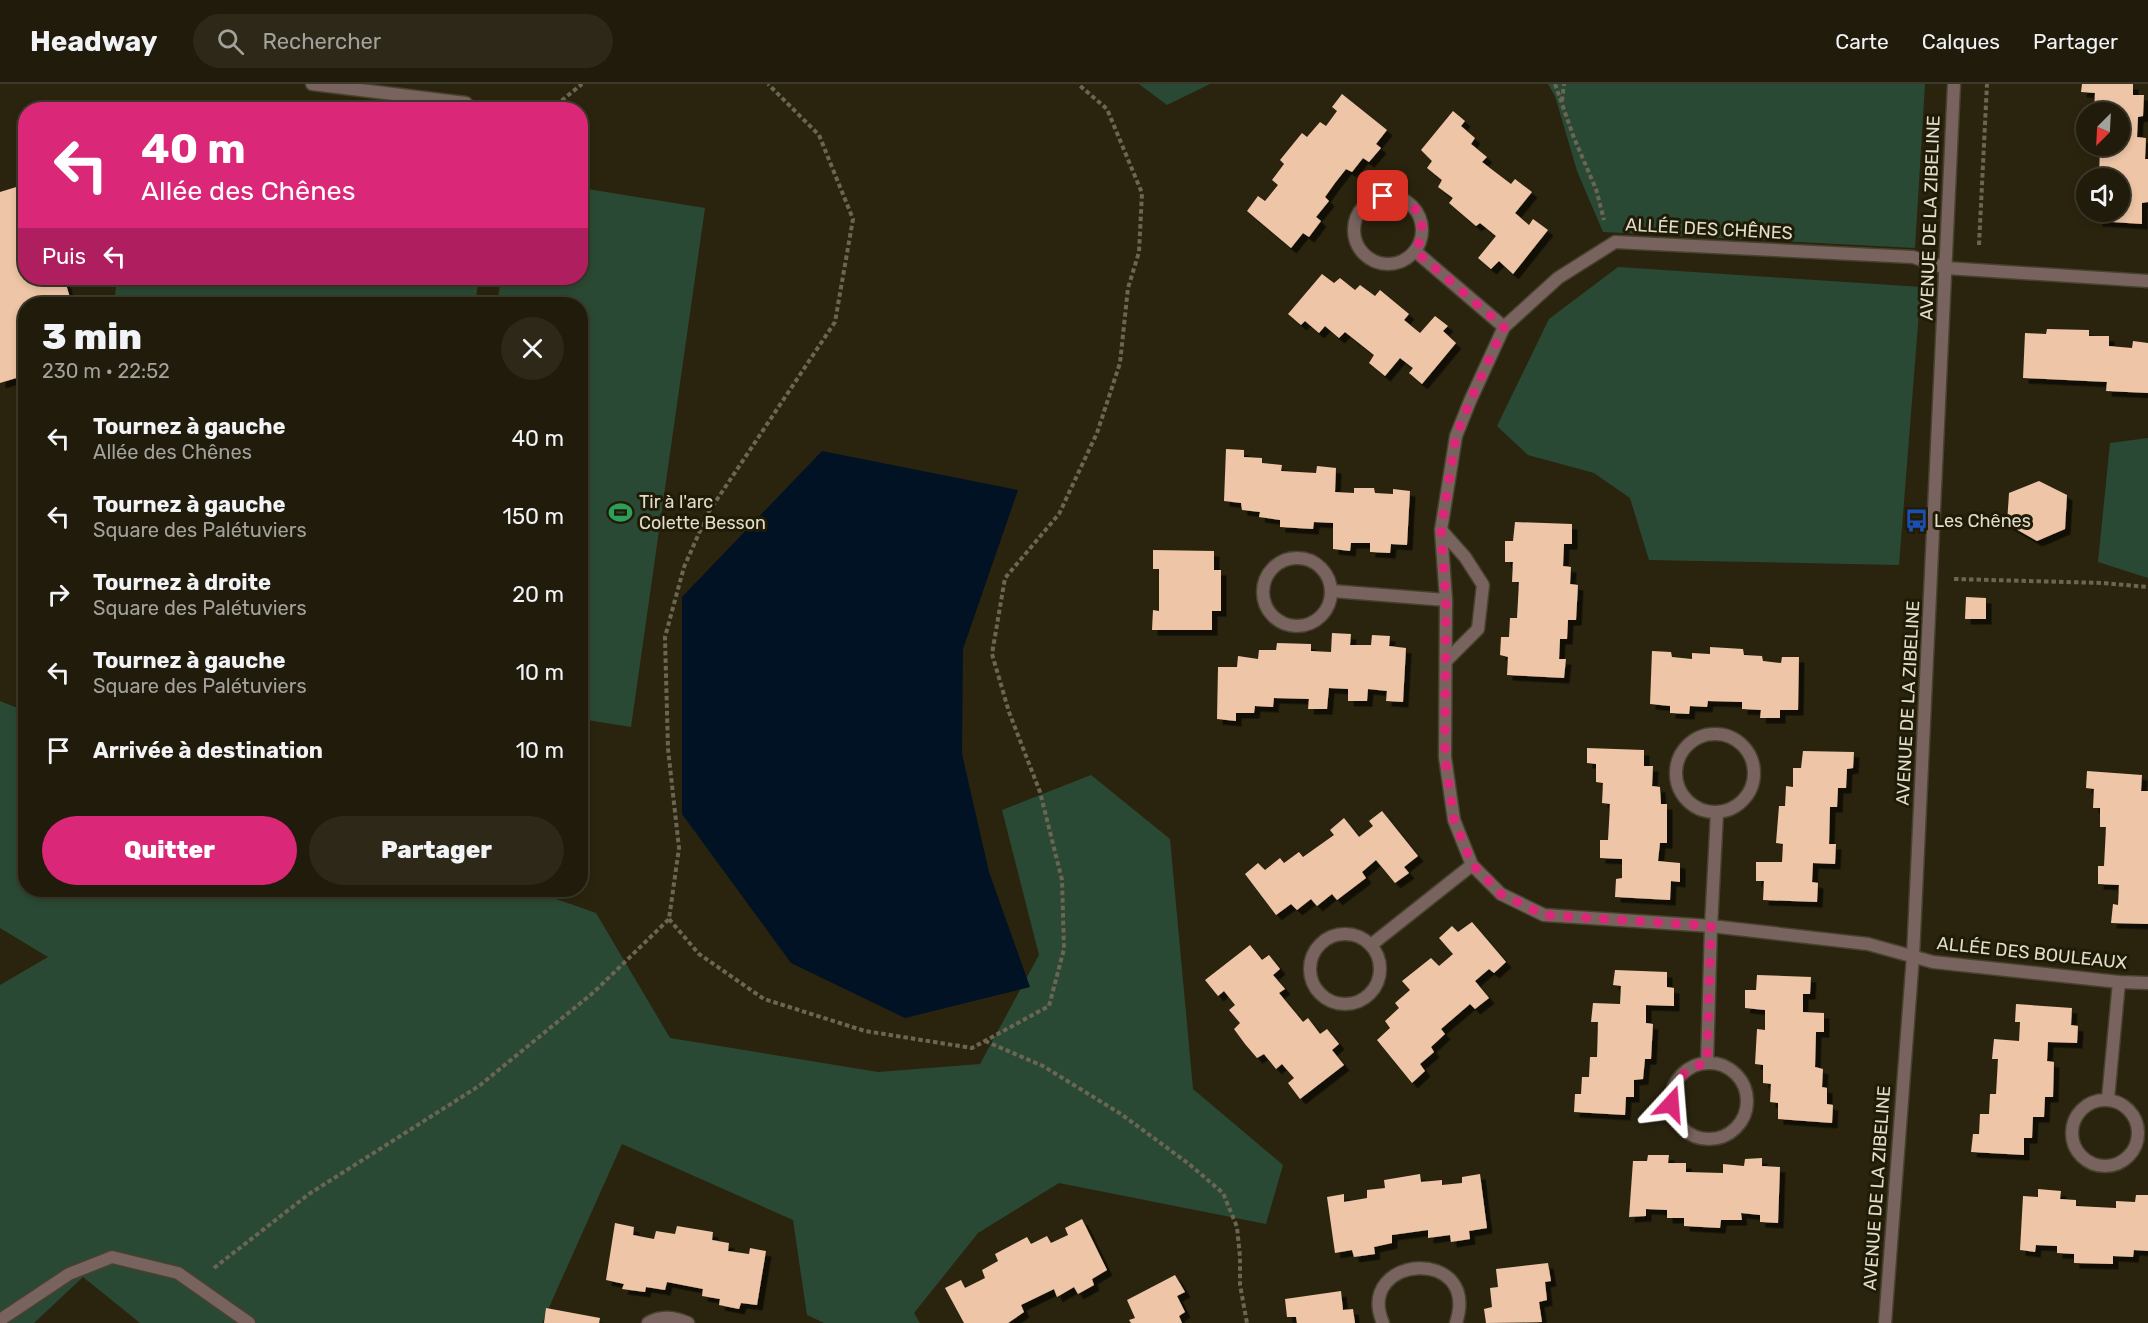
<!DOCTYPE html>
<html lang="fr">
<meta charset="utf-8">
<style>
:root{--surface:#201b0a;--page:#2d2818;--text:#f1f3f6;--muted:#a2a19c;--line:#3d392b;--accent:#db2777}
body{margin:0;font-family:Rubik,sans-serif;background:var(--page);color:var(--text);height:100vh;display:flex;flex-direction:column;font-size:22px;white-space:nowrap}
*{box-sizing:border-box;margin:0}
p{font-size:20px;color:var(--muted)}
.icon{flex:none;width:33px;height:33px;fill:none;stroke:currentColor;stroke-width:2;stroke-linecap:round;stroke-linejoin:round}
.map{position:relative;flex:1;overflow:hidden}
.drawer{position:absolute;left:18px;top:213px;width:570px;height:600px;display:flex;flex-direction:column;background:var(--surface);border-radius:24px;box-shadow:0 3px 9px #0003,0 0 0 2px var(--line)}
.drawer>*{flex:none}
.hud{position:absolute;left:18px;top:18px;width:570px;height:183px;border-radius:24px;box-shadow:0 3px 9px #0003,0 0 0 2px var(--line);background:#db2777;color:#fff;overflow:hidden}
.needle{width:39px;rotate:204deg}
.tools{position:absolute;left:2076px;top:18px;display:grid;gap:12px}
.tools a{display:grid;place-items:center;width:54px;height:54px;border-radius:50%;background:var(--surface);box-shadow:0 3px 9px #0003,0 0 0 2px var(--line);font-size:30px}
.pin{position:absolute;display:grid;place-items:center;width:51px;height:51px;color:#fff;margin:-26px;border-radius:12px;box-shadow:0 3px 9px #0006}
.me{position:absolute;width:66px;margin:-33px;rotate:19deg;stroke-linejoin:round;filter:drop-shadow(0 0 4px #0008)}
.turn{display:flex;align-items:center;gap:21px;height:126px;padding:0 24px;font-size:27px}
.turn .icon{width:78px;height:78px;stroke-width:2.5}
.turn b{display:block;font-size:42px;line-height:51px}
.then{display:flex;align-items:center;height:57px;padding:0 24px;background:#0003;gap:12px;font-size:22px}
.round{display:grid;place-items:center;flex:none;width:63px;height:63px;border-radius:32px;background:var(--page)}
.headline{display:flex;align-items:center;justify-content:space-between;height:102px;padding:0 24px}
h1{font-size:36px;font-weight:800;line-height:45px}
.button{display:flex;gap:12px;margin-top:auto;padding:12px 24px}
.button a{flex:1;height:69px;border-radius:36px;background:var(--accent);color:#fff;font-size:24px;font-weight:800;line-height:69px;text-align:center}
.button a+a{background:var(--page);color:var(--text)}
ul{padding:0;list-style:none}
li{display:flex;align-items:center;gap:18px;height:78px;padding:0 24px}
li div{flex:1}
li b{display:block;font-size:22px}
li em{font-style:normal}
header{display:flex;align-items:center;gap:36px;box-sizing:border-box;height:84px;padding:0 30px;background:var(--surface);border-bottom:2px solid var(--line)}
header strong{font-size:28px}
nav{display:flex;gap:33px;margin-inline-start:auto;font-size:21px}
.search{width:420px;height:54px;background:var(--page);display:flex;align-items:center;gap:15px;box-sizing:border-box;padding:0 21px;border-radius:33px;color:var(--muted);font-size:22px}
.map>svg:first-child{display:block}
.green{fill:#2a4934}
.water{fill:#001224}
.building{fill:#eec5a6;filter:url(#shadow)}
.lines{fill:none;stroke-linecap:round;stroke-linejoin:round}
.service-casing{stroke:#47422d;stroke-width:15}
.minor-casing{stroke:#47422d;stroke-width:15}
.path{stroke:#6b6653;stroke-width:4;stroke-dasharray:4.5 3;stroke-linecap:butt}
.service{stroke:#78635e;stroke-width:12}
.minor{stroke:#78635e;stroke-width:12}
.route{stroke:#db2777;stroke-width:10;stroke-dasharray:0 18}
.labels{text-anchor:middle;stroke-width:6;stroke-linejoin:round;paint-order:stroke}
.street-label{font-size:18px;fill:#e0ddcf;stroke:#201b05}
.poi-label{font-size:18px;fill:#e0ddcf;stroke:#201b05;text-anchor:start}
</style>
<header>
<strong>Headway</strong>
<div class="search"><svg class="icon" aria-label="search" viewBox="0 0 24 24"><circle cx="10" cy="10" r="6"/><path d="M15 15l6 6"/></svg>Rechercher</div>
<nav><a>Carte</a><a>Calques</a><a>Partager</a></nav>
</header>
<div class="map">
<svg width="2148" height="1239" viewBox="0 0 2148 1239">
<defs>
<filter id="shadow"><feDropShadow dx="5.5" dy="5.5" stdDeviation="0" flood-color="#0009"/></filter>
</defs>
<rect width="100%" height="100%" fill="#2a240e"/>
<g class="green">
<path d="M1139 0H1210L1167 21Z"/>
<path d="M1548 0H1925L1915 164 1603 148 1577 87 1555 12Z"/>
<path d="M581 104 705 124 631 643 581 635 580 220H497L501 194H580Z"/>
<path d="M1618 183 1921 203 1899 481 1649 476 1630 414 1594 389 1528 371 1497 342 1549 235Z"/>
<path d="M117 194H479L475 220H114Z"/>
<path d="M2148 354V494L2098 478 2110 359Z"/>
<path d="M0 617 25 627 26 806H531L596 829 670 954 878 988 980 980 1039 871 1002 726 1091 691 1170 755 1193 1005 1283 1081 1266 1140 1059 1099 978 1149 914 1229 920 1239H824L807 1231 793 1136 622 1060 542 1239H140L83 1193 34 1239H0V901L48 873 0 844Z"/>
</g>
<path class="water" d="M822 367 1018 406 963 565 962 670 989 788 1030 903 905 934 791 879 682 730V513Z"/>
<g class="building">
<path d="M2082 0H2133V11H2144L2143 32 2138 33 2137 53 2146 54 2145 75H2148V118L2142 119V140L2097 137V128H2120V94H2099L2100 62H2120V28H2094L2095 9 2081 8Z"/>
<path d="M1342 10 1387 46 1376 60 1381 64 1369 78 1363 74 1352 88 1346 85 1335 99 1325 113 1329 117 1316 133 1321 137 1309 153 1303 149 1291 164 1247 127 1258 112 1265 117 1278 101 1272 96 1284 80 1280 76 1302 49 1307 53 1320 38 1326 42 1337 27 1332 23Z"/>
<path d="M1453 27 1465 37 1461 42 1475 54 1471 60 1487 73 1482 78 1511 100 1515 95 1532 108 1515 129 1529 141 1533 135 1548 146 1513 190 1499 177 1491 185 1478 174 1496 152 1480 139 1476 142 1449 119 1453 114 1438 103 1442 96 1427 84 1432 77 1421 66Z"/>
<path d="M26 100V194H64L72 220H26V291L0 299V108Z"/>
<path d="M1322 190 1334 199 1340 194 1355 206 1360 201 1375 212 1380 206 1409 230 1404 236 1420 249 1435 232 1448 242 1443 247 1456 259 1422 300 1409 289 1413 284 1400 274 1385 292 1369 279 1374 271 1345 248 1339 254 1325 242 1319 249 1305 237 1301 241 1288 230Z"/>
<path d="M2047 245 2089 246V252H2109V262L2132 264 2133 257 2148 259V309L2106 307 2107 298 2023 294 2025 249 2046 250Z"/>
<path d="M1226 365 1244 366V373L1262 374V379L1282 381 1281 387 1316 389 1317 382 1336 384 1335 408 1354 409V404H1374L1375 409 1393 410V405L1410 407 1407 461 1391 460 1390 469 1370 468V459H1351L1350 467 1333 465V439L1314 438 1313 445 1280 443V436L1259 433 1260 428 1242 426 1241 419 1224 417Z"/>
<path d="M2039 397 2067 411 2065 445 2037 457 2007 440 2009 409Z"/>
<path d="M1515 438 1572 440V460H1564L1563 482 1571 483 1570 500 1578 501 1576 536H1568L1567 555H1560L1559 575H1566L1564 594 1507 591 1508 573 1500 571 1501 553H1509L1510 534H1517L1519 498H1512L1513 478H1505V457H1513Z"/>
<path d="M1153 466 1214 467V486H1221V527H1212V546H1152L1153 526 1159 527V485H1153Z"/>
<path d="M1966 513 1986 514V535H1965Z"/>
<path d="M1332 549 1351 550 1350 561H1371L1372 551 1390 552 1389 562 1406 564 1403 618 1386 617 1387 607 1368 605 1367 617H1348V605L1329 604 1327 625H1308L1309 615 1274 614 1273 623 1255 622 1254 629H1236V637L1217 635 1218 583H1237L1238 572 1258 575 1259 566H1276L1277 559 1311 560V567L1331 568Z"/>
<path d="M1710 563 1743 565 1744 571 1762 572 1763 577 1781 579 1782 573H1799L1798 626H1780V634H1760L1761 626 1742 625V618L1708 617 1707 623 1690 622 1689 630 1670 629V622L1650 620 1652 567 1671 568 1672 573 1692 575V569L1710 570Z"/>
<path d="M1587 664 1644 666V682H1653L1652 702 1660 703 1661 720H1667V759H1660L1658 777 1680 779V798L1671 797 1670 816 1615 813 1616 795 1622 794V775L1600 774V756H1608L1610 720 1602 719 1603 699 1596 698V680L1587 679Z"/>
<path d="M1803 667 1854 668 1853 684 1847 685 1846 704H1838L1837 723H1830L1829 760H1836L1835 780 1813 779 1812 798 1818 799 1817 818 1763 816 1764 797H1756V778H1782L1783 760 1776 759 1779 722H1785L1786 702 1793 703V684H1801Z"/>
<path d="M2087 687 2142 691 2141 707H2148V840L2111 839 2113 820 2118 821 2119 801 2098 800V782H2104L2106 743H2100V724H2093L2094 705 2086 704Z"/>
<path d="M1382 727 1418 772 1404 783 1409 789 1395 799 1376 776 1362 788 1366 794 1337 816 1332 810 1317 822 1311 815 1297 826 1291 820 1276 831 1245 790 1258 779 1265 786 1280 774 1284 779 1299 768 1303 773 1334 751 1330 746 1344 734 1359 753 1373 742 1369 737Z"/>
<path d="M1472 838 1506 878 1494 889 1489 885 1475 897 1489 914 1475 925 1470 920 1441 945 1445 950 1431 963 1434 968 1420 980 1425 987 1412 999 1377 956 1390 944 1385 937 1399 924 1395 919 1410 906 1402 897 1431 874 1439 882 1453 870 1439 854 1452 842 1458 848Z"/>
<path d="M1250 861 1262 876 1269 871 1280 885 1273 891 1285 905 1279 909 1303 938 1308 934 1320 950 1327 945 1339 960 1332 966 1344 981 1300 1015 1288 999 1294 994 1282 980 1276 985 1264 970 1257 974 1245 960 1234 945 1240 939 1229 926 1235 921 1224 907 1218 912 1205 896Z"/>
<path d="M1615 886 1667 888V903L1674 904V922L1646 921V939L1653 940 1651 975H1645L1643 995 1634 996V1013H1626L1625 1031 1574 1028 1575 1010H1581L1582 993H1589L1590 973H1597L1598 938H1591L1593 919 1620 920 1621 902 1613 901Z"/>
<path d="M1757 891 1811 893 1810 910H1803V928L1824 929V948H1816L1815 983 1823 985 1822 1003 1827 1004V1020L1833 1021 1832 1039 1778 1035V1019L1770 1018 1771 1000 1763 999V981L1755 980 1757 945 1765 946V926L1745 924V906H1756Z"/>
<path d="M2016 920 2072 924 2071 941 2078 942 2077 959 2048 958 2047 977 2054 978 2053 1013H2045L2044 1033H2033L2032 1054H2024V1071L1971 1068 1973 1050H1979L1980 1030H1989L1990 1010H1996L1998 975H1992L1994 955 2019 957 2020 938H2015Z"/>
<path d="M1648 1071H1669L1668 1079H1686V1088L1723 1089V1080L1744 1082 1745 1075 1762 1074V1082L1780 1083 1778 1139 1760 1138V1131L1741 1129 1742 1136H1721L1720 1144 1684 1142V1134H1667V1126L1646 1125V1132L1629 1133 1633 1077H1647Z"/>
<path d="M1420 1090 1421 1098 1442 1096V1101L1462 1099V1093L1480 1090 1487 1144 1469 1147 1470 1155 1451 1158 1450 1151 1428 1154V1146L1392 1151V1159L1374 1163 1375 1170 1354 1173 1352 1166 1335 1169 1327 1113 1344 1110V1118L1367 1114V1106L1385 1104 1384 1096Z"/>
<path d="M2038 1105 2061 1107 2060 1115 2076 1116V1122L2116 1124V1117L2135 1118 2136 1111H2148V1167L2134 1166 2133 1173 2113 1172V1180L2074 1179V1170L2057 1169V1162L2036 1161 2035 1168 2020 1166 2023 1112 2038 1113Z"/>
<path d="M1082 1135 1107 1186 1092 1195 1094 1201 1078 1210 1074 1203 1057 1213 1054 1205 1021 1221 1024 1228 1008 1239H964L945 1204 961 1196 965 1204 985 1194 982 1186 998 1177 995 1170 1027 1153 1031 1160 1047 1152 1051 1159 1068 1151 1065 1144Z"/>
<path d="M615 1139 634 1143 633 1151 654 1155 656 1147 675 1150 677 1142 713 1148 712 1156 729 1159 728 1167 749 1170 750 1164 766 1167 757 1221 741 1219 739 1225 719 1221 720 1215 702 1212 703 1205 667 1198 665 1206 646 1203 645 1208 622 1205 624 1200 606 1196Z"/>
<path d="M1548 1179 1551 1197 1545 1198 1547 1216 1539 1218 1542 1238 1486 1239 1484 1225 1492 1223 1490 1204 1498 1203 1496 1185Z"/>
<path d="M1175 1191 1185 1208 1177 1212 1185 1228 1179 1232 1182 1239H1131L1129 1236 1135 1234 1127 1216Z"/>
<path d="M1341 1207 1343 1226 1353 1225 1355 1239H1297L1296 1233H1287L1285 1215Z"/>
<path d="M546 1224 600 1234 599 1239H544Z"/>
</g>
<g class="lines">
<defs>
<path id="service" d="M312 0 466 19 470 26"/>
<g id="minor">
<circle cx="1388" cy="146" r="34"/>
<path d="M1415 167 1504 243"/>
<path d="M2148 197 1946 184 1913 173 1615 158 1558 194 1504 243 1470 317 1456 352 1441 446 1446 516 1445 673 1454 736 1472 781 1501 810 1544 831 1711 842 1868 860 1933 878 2119 898 2148 899"/>
<path d="M1441 446 1465 473 1483 501 1478 545 1446 577"/>
<circle cx="1297" cy="508" r="34"/>
<path d="M1332 507 1446 516"/>
<circle cx="1715" cy="689" r="39"/>
<circle cx="1345" cy="885" r="35"/>
<path d="M1371 861 1472 781"/>
<path d="M1707 979 1711 842 1717 729"/>
<circle cx="1709" cy="1017" r="38"/>
<path d="M2108 1015 2119 898"/>
<circle cx="2105" cy="1049" r="33"/>
<path d="M0 1236 69 1190 112 1173 178 1189 249 1239"/>
<path d="M648 1239C661 1231 675 1233 688 1239"/>
<path d="M1383 1239C1354 1171 1481 1161 1456 1239"/>
<path d="M1885 1239 1913 872 1954 0"/>
</g>
</defs>
<use href="#service" class="service-casing"/>
<use href="#minor" class="minor-casing"/>
<g class="path">
<path d="M1555 0 1574 54 1596 105 1604 136"/>
<path d="M1562 17 1564 0"/>
<path d="M550 26 582 0"/>
<path d="M1979 161 1987 0"/>
<path d="M1954 495 2103 499 2148 503"/>
<path d="M669 835 699 870 764 915 865 947 972 964 1049 922 1064 865 1062 796 1040 708 1009 628 992 570 1005 494 1059 430 1097 349 1120 279 1128 204 1139 168 1142 109 1107 25 1078 0"/>
<path d="M985 957 1043 982 1121 1030 1189 1080 1223 1109 1237 1143 1240 1173V1201L1247 1239"/>
<path d="M214 1184 309 1110 479 1002 594 908 669 835 679 764 668 665 665 553 684 483 708 429 835 238 853 135 819 51 768 0"/>
</g>
<use href="#service" class="service"/>
<use href="#minor" class="minor"/>
</g>
<g class="lines">
<path class="route" d="M1383 112C1416 112 1432 138 1415 167L1504 243 1470 317 1456 352 1441 446 1446 516 1445 673 1454 736 1472 780 1501 810 1544 831 1711 842 1707 979C1684 984 1673 997 1671 1020"/>
</g>
<defs>
<symbol id="stadium-bare" viewBox="-9 -9 18 18"><path d="M0-5a6.5 5 0 1 0 0 10a6.5 5 0 1 0 0-10ZM-3.5-1.8h7v3.6h-7Z" fill="#2e9e5b" stroke="#201b05" stroke-width="2.5" paint-order="stroke"/></symbol>
<symbol id="bus-bare" viewBox="-9 -9 18 18"><path d="M-5-6H5V4H4V6H2V4H-2V6H-4V4H-5ZM-3.5-4V0h7V-4ZM-3.5 1.2v1.5H-2V1.2ZM2 1.2v1.5H3.5V1.2Z" fill="#1a4fb4" stroke="#201b05" stroke-width="2.5" paint-order="stroke"/></symbol>
</defs>
<g fill-rule="evenodd">
<use href="#stadium-bare" x="604" y="412" width="33" height="33"/>
<use href="#bus-bare" x="1900" y="420" width="33" height="33"/>
</g>
<g class="labels">
<g class="street-label">
<text transform="translate(1930 134) rotate(-88)" y="6">AVENUE DE LA ZIBELINE</text>
<text transform="translate(1709 145) rotate(3)" y="6">ALLÉE DES CHÊNES</text>
<text transform="translate(1908 619) rotate(-87)" y="6">AVENUE DE LA ZIBELINE</text>
<text transform="translate(2032 869) rotate(6)" y="6">ALLÉE DES BOULEAUX</text>
<text transform="translate(1877 1104) rotate(-86)" y="6">AVENUE DE LA ZIBELINE</text>
</g>
<g class="poi-label">
<text x="639" y="424">Tir à l'arc<tspan x="639" dy="21">Colette Besson</tspan></text>
<text x="1934" y="443">Les Chênes</text>
</g>
</g>
</svg>
<div class="tools">
<a><svg class="needle" viewBox="-14 -14 28 28"><path d="M0-13l5 13h-10z" fill="#e53935"/><path d="M0 13l5-13h-10z" fill="#a2a19c"/></svg></a>
<a><svg class="icon" aria-label="sound" viewBox="0 0 24 24"><path d="M4 9h4l5-4v14l-5-4H4zM17 9q2 3 0 6"/></svg></a>
</div>
<div class="pin" style="left:1383px;top:112px;background:#d93025"><svg class="icon" aria-label="arrive" viewBox="0 0 24 24"><path d="M6 21V4h12l-3 4 3 4H6"/></svg></div>
<svg class="me" style="left:1671px;top:1020px" viewBox="-20 -20 40 40"><path d="M0-17L14 15 0 8-14 15z" fill="#db2777" stroke="#fff" stroke-width="4"/></svg>
<div class="hud">
<div class="turn"><svg class="icon" aria-label="left" viewBox="0 0 24 24"><path d="M17 20v-9H6M10 6l-5 5 5 5"/></svg><div><b>40 m</b>Allée des Chênes</div></div>
<div class="then">Puis<svg class="icon" aria-label="left" viewBox="0 0 24 24"><path d="M17 20v-9H6M10 6l-5 5 5 5"/></svg></div>
</div>
<section class="drawer">
<div class="headline"><div><h1>3 min</h1><p>230 m · 22:52</p></div><a class="round"><svg class="icon" aria-label="close" viewBox="0 0 24 24"><path d="M6 6l12 12M18 6L6 18"/></svg></a></div>
<ul>
<li><svg class="icon" aria-label="left" viewBox="0 0 24 24"><path d="M17 20v-9H6M10 6l-5 5 5 5"/></svg><div><b>Tournez à gauche</b><p>Allée des Chênes</p></div><em>40 m</em></li>
<li><svg class="icon" aria-label="left" viewBox="0 0 24 24"><path d="M17 20v-9H6M10 6l-5 5 5 5"/></svg><div><b>Tournez à gauche</b><p>Square des Palétuviers</p></div><em>150 m</em></li>
<li><svg class="icon" aria-label="right" viewBox="0 0 24 24"><path d="M7 20v-9h11M14 6l5 5-5 5"/></svg><div><b>Tournez à droite</b><p>Square des Palétuviers</p></div><em>20 m</em></li>
<li><svg class="icon" aria-label="left" viewBox="0 0 24 24"><path d="M17 20v-9H6M10 6l-5 5 5 5"/></svg><div><b>Tournez à gauche</b><p>Square des Palétuviers</p></div><em>10 m</em></li>
<li><svg class="icon" aria-label="arrive" viewBox="0 0 24 24"><path d="M6 21V4h12l-3 4 3 4H6"/></svg><div><b>Arrivée à destination</b></div><em>10 m</em></li>
</ul>
<div class="button"><a>Quitter</a><a>Partager</a></div>
</section>
</div>
